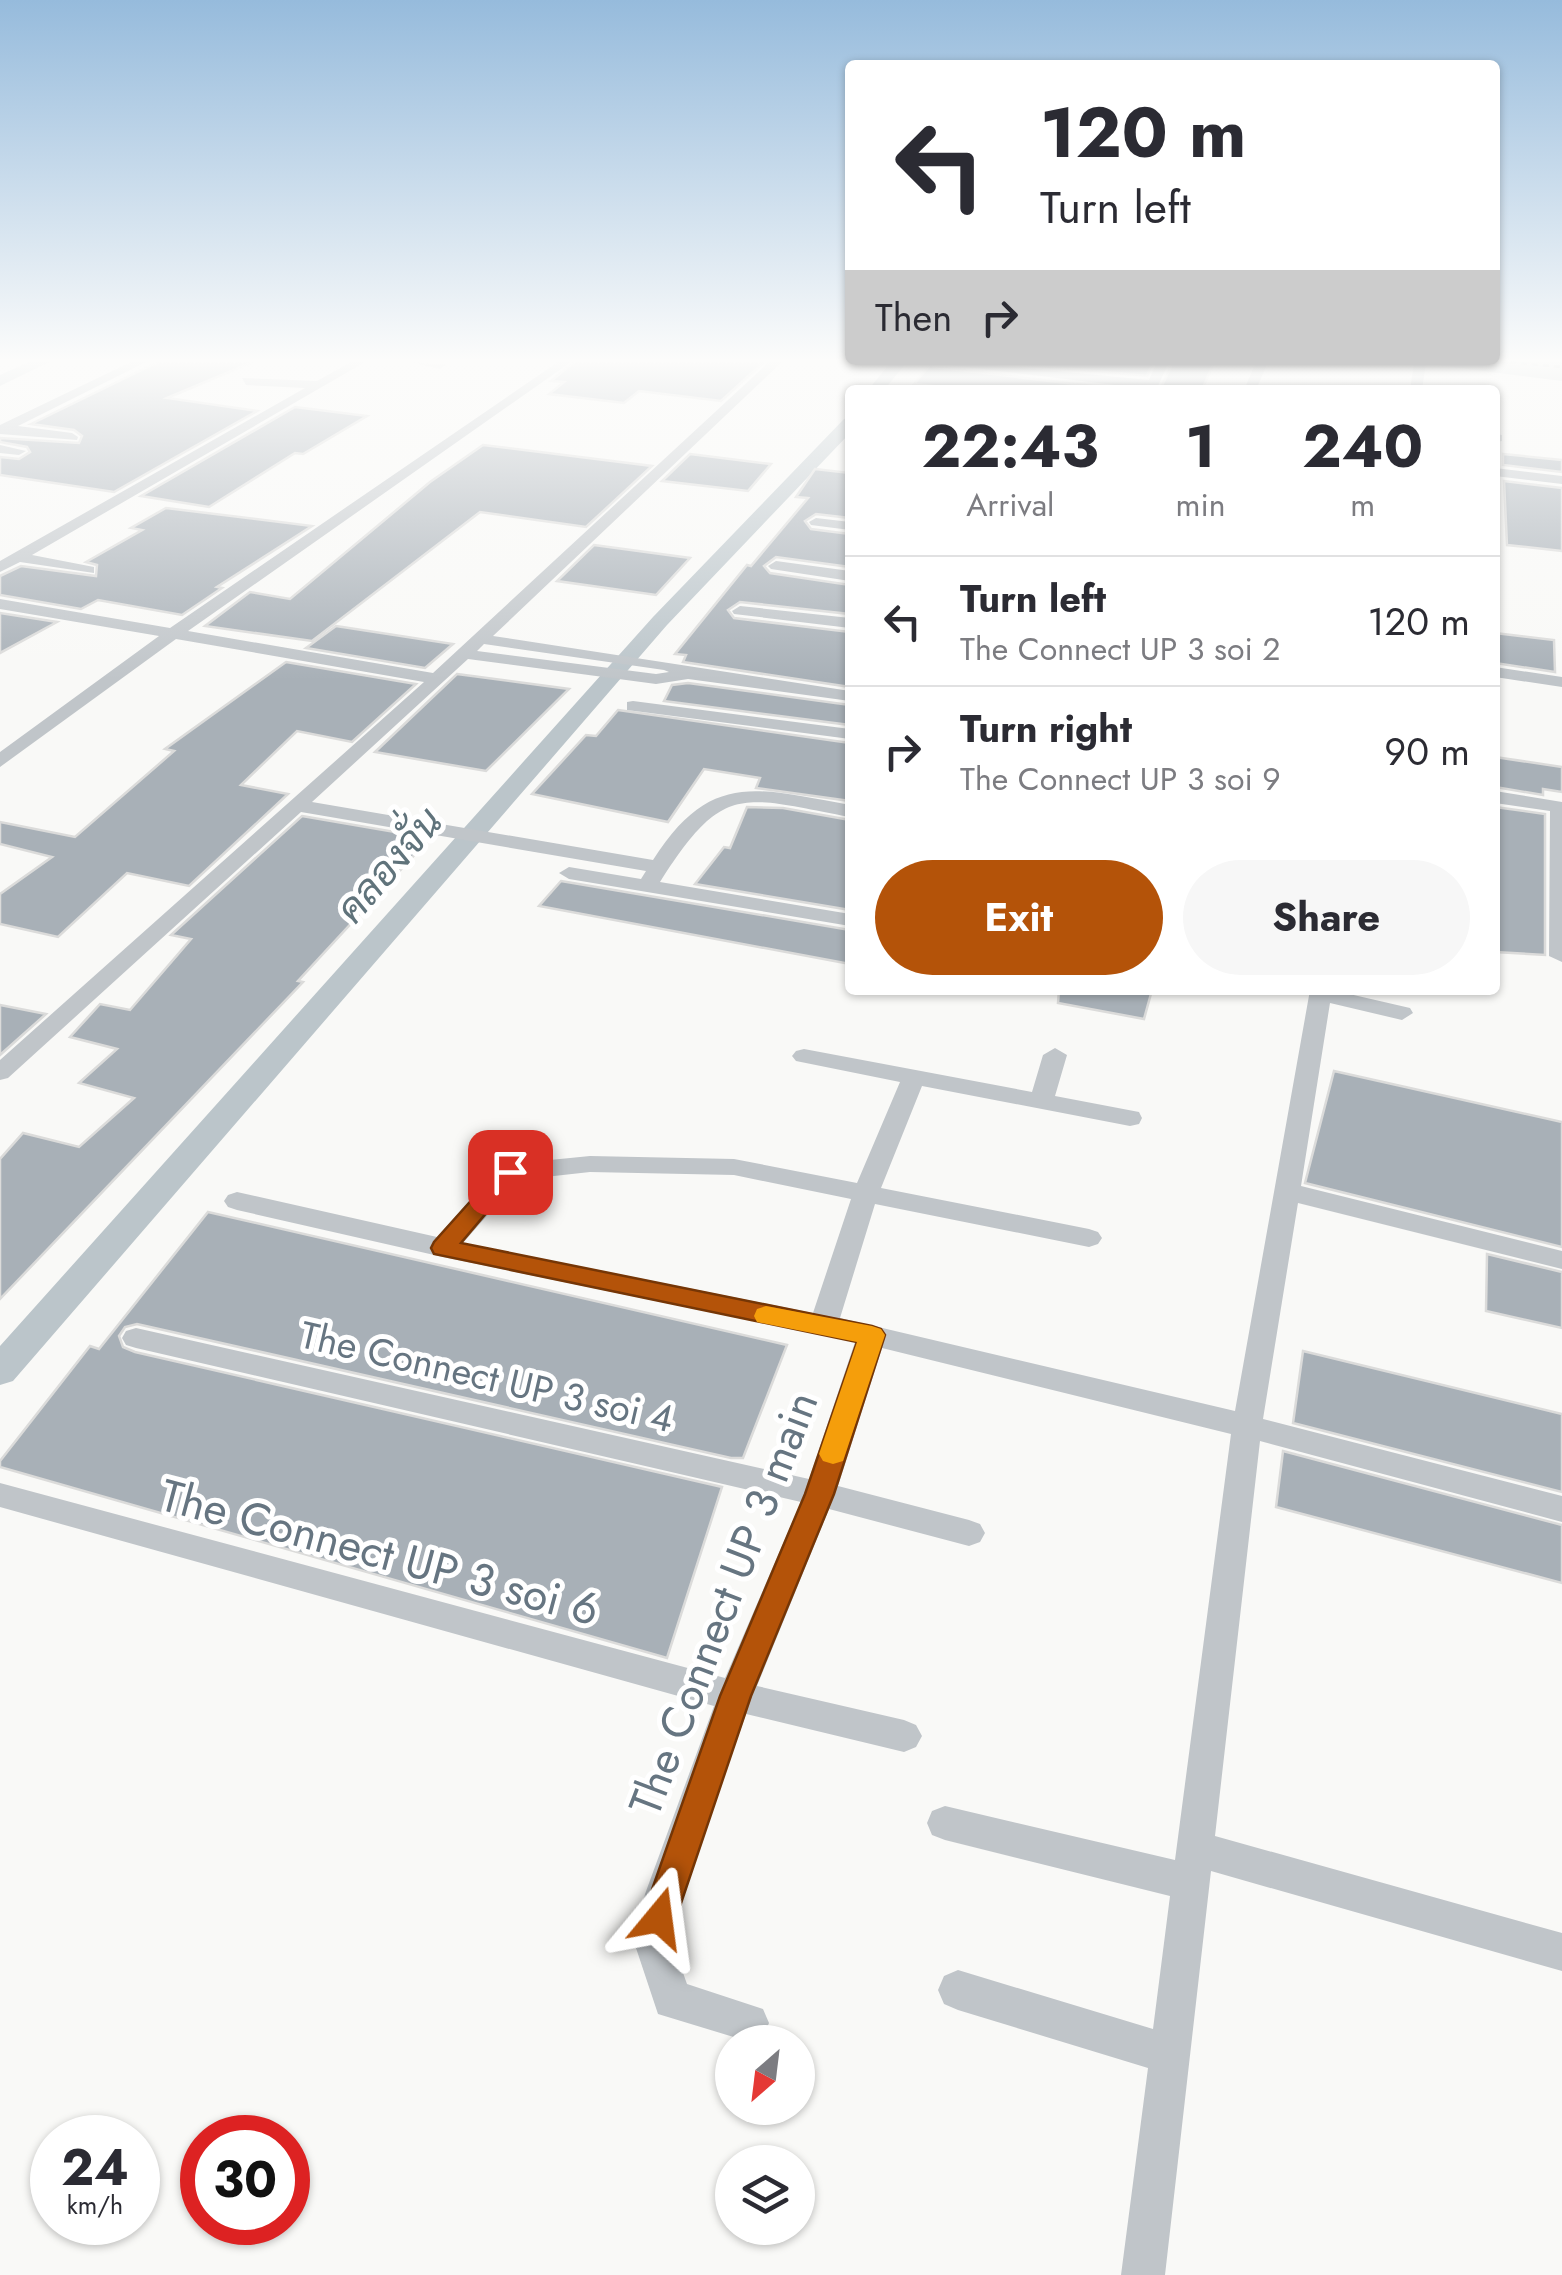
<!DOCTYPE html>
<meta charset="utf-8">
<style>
:root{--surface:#fff;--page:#f7f7f7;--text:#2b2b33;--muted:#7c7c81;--line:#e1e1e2;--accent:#b45309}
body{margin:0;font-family:Jost,Sarabun,sans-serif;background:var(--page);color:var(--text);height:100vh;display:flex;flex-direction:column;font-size:38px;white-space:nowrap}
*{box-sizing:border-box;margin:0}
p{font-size:32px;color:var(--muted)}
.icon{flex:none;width:55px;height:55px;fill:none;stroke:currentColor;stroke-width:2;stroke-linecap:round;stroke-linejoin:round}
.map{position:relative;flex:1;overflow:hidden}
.panel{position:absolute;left:845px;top:385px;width:655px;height:610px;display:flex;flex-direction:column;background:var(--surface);border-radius:10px;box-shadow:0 2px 8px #0004}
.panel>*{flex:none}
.top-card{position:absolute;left:845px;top:60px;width:655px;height:305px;border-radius:10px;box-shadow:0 2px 8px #0004;background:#fff;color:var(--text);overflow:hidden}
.needle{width:65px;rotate:208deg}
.fabs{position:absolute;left:715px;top:2025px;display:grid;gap:20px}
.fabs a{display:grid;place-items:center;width:100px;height:100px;border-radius:50%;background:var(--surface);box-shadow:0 2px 8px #0004;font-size:50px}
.speed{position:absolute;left:30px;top:2115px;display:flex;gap:20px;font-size:50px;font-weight:700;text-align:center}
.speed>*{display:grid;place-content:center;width:130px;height:130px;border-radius:50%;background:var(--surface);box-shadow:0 2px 8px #0004;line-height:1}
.speed small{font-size:25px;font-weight:400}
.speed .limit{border:15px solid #d22;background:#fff;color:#111}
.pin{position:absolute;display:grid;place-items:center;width:85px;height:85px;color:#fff;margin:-42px;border-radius:20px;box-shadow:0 5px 15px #0006}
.me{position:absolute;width:110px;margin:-55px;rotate:16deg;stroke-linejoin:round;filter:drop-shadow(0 0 8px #0008)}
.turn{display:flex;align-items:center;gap:35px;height:210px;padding:0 30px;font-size:45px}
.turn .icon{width:130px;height:130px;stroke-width:2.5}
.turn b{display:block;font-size:70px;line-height:85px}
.then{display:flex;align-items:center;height:95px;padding:0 30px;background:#0003;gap:20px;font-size:38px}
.eta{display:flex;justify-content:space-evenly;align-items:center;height:170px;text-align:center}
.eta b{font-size:60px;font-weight:700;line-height:70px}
.cta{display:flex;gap:20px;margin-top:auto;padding:20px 30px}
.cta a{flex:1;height:115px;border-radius:60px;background:var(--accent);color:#fff;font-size:40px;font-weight:700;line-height:115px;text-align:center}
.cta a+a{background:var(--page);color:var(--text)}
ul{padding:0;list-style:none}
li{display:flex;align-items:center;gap:30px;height:130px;padding:0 30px;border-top:2px solid var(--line)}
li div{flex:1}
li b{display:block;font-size:38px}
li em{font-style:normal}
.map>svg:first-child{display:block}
.water{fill:#bbc5ca}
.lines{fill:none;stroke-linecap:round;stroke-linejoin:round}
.canal{fill:#bbc5ca;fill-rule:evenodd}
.ferry{stroke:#60737b;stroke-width:2.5;stroke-dasharray:6 5;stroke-linecap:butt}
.building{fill:#a8b0b7;stroke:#dbdbda;stroke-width:2.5}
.street{fill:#c0c5c9;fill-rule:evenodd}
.route{fill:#b45309;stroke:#753606;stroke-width:2.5}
.slow{fill:#f59e0b}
.labels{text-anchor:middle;stroke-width:10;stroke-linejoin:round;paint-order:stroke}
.street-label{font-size:38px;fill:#667581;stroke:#fff}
.water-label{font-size:40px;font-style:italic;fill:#60737b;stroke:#fff}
.near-street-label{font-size:45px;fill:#667581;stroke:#fff}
</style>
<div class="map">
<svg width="1562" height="2275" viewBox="0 0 1562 2275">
<rect width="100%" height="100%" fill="#f9f9f7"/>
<path class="water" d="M1413 362H1562V381Z"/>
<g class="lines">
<g class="canal">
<path d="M29 362H49L0 386V375Z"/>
<path d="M891 362H907L884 390H868Z"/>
<path d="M850 418V433L667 625 13 1381 0 1385V1346L653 617 844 419Z"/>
</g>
<path class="ferry" d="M1510 362 1562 367"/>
</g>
<g class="building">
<path d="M158 362H253L167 398 257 411 114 492 0 475V457L19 459 30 452 27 447 0 442V438L79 443 82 436 74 430 31 424Z"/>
<path d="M574 362H764L721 401 639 391 624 403 549 394 564 382 551 381Z"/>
<path d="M999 362H1153L1147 376Z"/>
<path d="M1173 362H1214L1202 390H1160Z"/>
<path d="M931 364 934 367 1125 390H971L914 384Z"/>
<path d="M295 407 367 416 303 454 295 453 209 507 141 496Z"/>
<path d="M483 445 652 466 586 527 480 512 312 641 205 626 250 592 290 599 430 482Z"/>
<path d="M690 454 771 464 748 491 662 481Z"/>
<path d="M1503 454 1562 460V472L1503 465Z"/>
<path d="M815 469 850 473V518L816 514 805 521 811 529 850 534V567L776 557 764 566 770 573 850 585V614L740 602 728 610 734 618 850 632V687L683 662 686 655 675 654 747 565 751 566 808 498 796 497Z"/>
<path d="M1504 481 1562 488V551L1507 545Z"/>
<path d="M166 508 312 526 217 587 222 588 182 615 98 600 81 609 0 595V576L21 566 96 576 97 565 86 562 142 530 131 528Z"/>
<path d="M594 545 690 558 656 595 557 581Z"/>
<path d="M0 613 57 622 0 653Z"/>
<path d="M336 626 453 644 425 668 306 648Z"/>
<path d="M1495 633 1554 640 1555 672 1495 663Z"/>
<path d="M286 662 416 684 352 742 297 731 241 785 288 794 189 886 127 873 58 937 0 924V894L52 857 0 844V822L75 837 174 751 165 749Z"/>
<path d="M457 674 569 689 486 771 375 752Z"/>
<path d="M688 683 850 705V725L664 701 672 685Z"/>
<path d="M618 710 850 743V801L756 788 760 778 704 769 668 822 532 794 586 735 596 736Z"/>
<path d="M1495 757 1562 767V792L1543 789V795L1495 787Z"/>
<path d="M747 807 783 808 850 820V910L695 884 724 847 730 848Z"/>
<path d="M1495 807 1545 814V955L1495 952Z"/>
<path d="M302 816 430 838 298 981 303 982 0 1299V1159L23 1133 79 1147 134 1098 79 1083 117 1049 70 1037 100 1004 130 1010 191 939 171 935Z"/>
<path d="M561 881 850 930V964L539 906Z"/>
<path d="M1059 990H1152L1144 1019 1058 1003Z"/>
<path d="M0 1005 46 1014 0 1055Z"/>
<path d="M1334 1071 1562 1122V1247L1305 1183Z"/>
<path d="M208 1212 787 1345 743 1458H731L137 1324 125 1327 119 1336 123 1347 135 1352 722 1487 667 1658 0 1467V1461L90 1346 99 1349Z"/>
<path d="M1487 1254 1562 1272V1328L1486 1311Z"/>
<path d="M1303 1351 1562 1414V1492L1293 1423Z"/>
<path d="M1283 1451 1562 1525V1583L1276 1507Z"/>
</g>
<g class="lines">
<g class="street">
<path d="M131 362H146L18 426 72 433 78 437 77 440 0 434V425Z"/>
<path d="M351 362H365L32 555 94 567V573L20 562 0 572V561L305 388 246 385 242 378 317 381Z"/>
<path d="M411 362 446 365 440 369Z"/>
<path d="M558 362H571L188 631 433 673 769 362H782L493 636 850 691V701L688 679 656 684 468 659 312 802 653 860C711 769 758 789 850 805V817C741 797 724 781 660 882L850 914V926L569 879 559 873 569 867 641 879 646 871 301 812 8 1078 0 1080V1060L424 682 176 639 0 767V752L159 636 0 609V599L170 628ZM484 644 664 670 669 672 656 674 477 651Z"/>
<path d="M963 362 1149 380 1157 362H1169L1156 390 934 363Z"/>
<path d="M1256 362H1268L1256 390H1244Z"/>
<path d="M1414 363H1426L1422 390H1410Z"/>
<path d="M1495 434 1502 435V441L1495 442Z"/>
<path d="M0 445 26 451 19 455 0 453Z"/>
<path d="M1495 468 1562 476V484L1495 476Z"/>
<path d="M816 518 850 522V530L811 525 809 522Z"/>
<path d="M776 561 850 571V581L771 569 768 566Z"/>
<path d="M740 606 850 618V628L734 614 732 611Z"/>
<path d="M1495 667 1562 677V687L1495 677Z"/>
<path d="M633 701 850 729V739L627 710V702Z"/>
<path d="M1495 791 1562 802V962L1549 956 1550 811 1495 803Z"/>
<path d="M1310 990H1332L1410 1008 1413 1013 1402 1020 1330 1003 1301 1186 1562 1251V1269L1298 1203 1263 1419 1562 1496V1522L1260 1441 1215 1836 1562 1933V1971L1211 1871 1165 2275H1121L1148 2068 958 2010 944 2004 938 1990 944 1976 958 1970 1153 2029 1170 1896 945 1840 932 1835 927 1823 932 1811 945 1806 1175 1860 1231 1434 882 1348 838 1486 969 1520 980 1524 985 1533 980 1542 969 1546 829 1509 757 1686 904 1720 916 1725 922 1736 916 1747 904 1752 746 1714 683 1894 672 1942 687 1984 763 2009 769 2023 763 2037 750 2042 658 2014 634 1942 645 1894 714 1706 0 1507V1483L725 1678 801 1502 136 1348 126 1345 122 1338 126 1331 136 1328 809 1479 855 1342 443 1257 237 1210 228 1207 224 1201 228 1195 237 1192 437 1237 501 1166 510 1164 590 1156 734 1159 857 1183 900 1082 796 1061 792 1056 796 1051 804 1049 1032 1092 1043 1055 1055 1048 1067 1055 1055 1096 1139 1112 1142 1118 1139 1124 1130 1126 922 1086 881 1188 1089 1229 1098 1232 1102 1238 1098 1244 1089 1247 875 1204 840 1318 1235 1411ZM590 1172 734 1175 851 1199 813 1313 463 1243 518 1180Z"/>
</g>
</g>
<linearGradient id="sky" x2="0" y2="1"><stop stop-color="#96bbdc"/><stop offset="0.53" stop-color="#fcfcfb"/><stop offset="1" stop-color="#fcfcfb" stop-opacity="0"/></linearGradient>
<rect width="1562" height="680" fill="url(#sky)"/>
<path class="route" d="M510 1164 521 1172 461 1243 872 1326 881 1329 885 1335 834 1494 751 1696 676 1918 671 1930 659 1935 647 1930 642 1918 720 1696 805 1494 857 1342 434 1254 431 1248 434 1242 502 1166Z"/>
<path class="slow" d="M766 1306 872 1326 881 1329 885 1335 843 1461 833 1464 823 1461 819 1454 857 1342 757 1322 754 1316 757 1309Z"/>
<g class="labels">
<g class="street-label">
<text transform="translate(487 1377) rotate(13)" y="13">The Connect UP 3 soi 4</text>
</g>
<g class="water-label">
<text transform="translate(389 865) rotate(-49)" y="14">คลองจั่น</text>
</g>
<g class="near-street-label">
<text transform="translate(380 1552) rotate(15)" y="16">The Connect UP 3 soi 6</text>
<text transform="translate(723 1603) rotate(-69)" y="16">The Connect UP 3 main</text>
</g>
</g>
</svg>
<div class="fabs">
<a><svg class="needle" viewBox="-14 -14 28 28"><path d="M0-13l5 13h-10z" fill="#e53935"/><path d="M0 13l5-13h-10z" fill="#7c7c81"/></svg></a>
<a><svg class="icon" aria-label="layers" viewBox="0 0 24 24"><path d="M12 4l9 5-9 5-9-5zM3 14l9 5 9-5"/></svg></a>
</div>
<div class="speed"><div>24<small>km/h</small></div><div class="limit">30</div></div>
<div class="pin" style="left:510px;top:1172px;background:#d93025"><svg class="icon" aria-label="arrive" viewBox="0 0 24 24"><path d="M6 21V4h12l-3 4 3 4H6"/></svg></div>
<svg class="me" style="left:659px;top:1918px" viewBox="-20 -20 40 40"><path d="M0-17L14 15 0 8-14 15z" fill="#b45309" stroke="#fff" stroke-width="4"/></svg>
<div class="top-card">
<div class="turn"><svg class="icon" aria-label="left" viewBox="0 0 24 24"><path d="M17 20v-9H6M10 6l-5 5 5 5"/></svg><div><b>120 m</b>Turn left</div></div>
<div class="then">Then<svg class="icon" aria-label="right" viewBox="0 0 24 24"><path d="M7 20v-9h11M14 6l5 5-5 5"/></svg></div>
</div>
<section class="panel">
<div class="eta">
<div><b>22:43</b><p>Arrival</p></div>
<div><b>1</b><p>min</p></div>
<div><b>240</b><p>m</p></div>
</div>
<ul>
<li><svg class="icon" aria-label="left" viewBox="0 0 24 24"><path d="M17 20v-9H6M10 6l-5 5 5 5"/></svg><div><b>Turn left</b><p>The Connect UP 3 soi 2</p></div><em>120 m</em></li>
<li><svg class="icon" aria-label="right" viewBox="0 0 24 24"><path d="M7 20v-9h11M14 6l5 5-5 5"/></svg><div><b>Turn right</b><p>The Connect UP 3 soi 9</p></div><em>90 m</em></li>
</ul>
<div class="cta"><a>Exit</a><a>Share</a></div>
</section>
</div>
